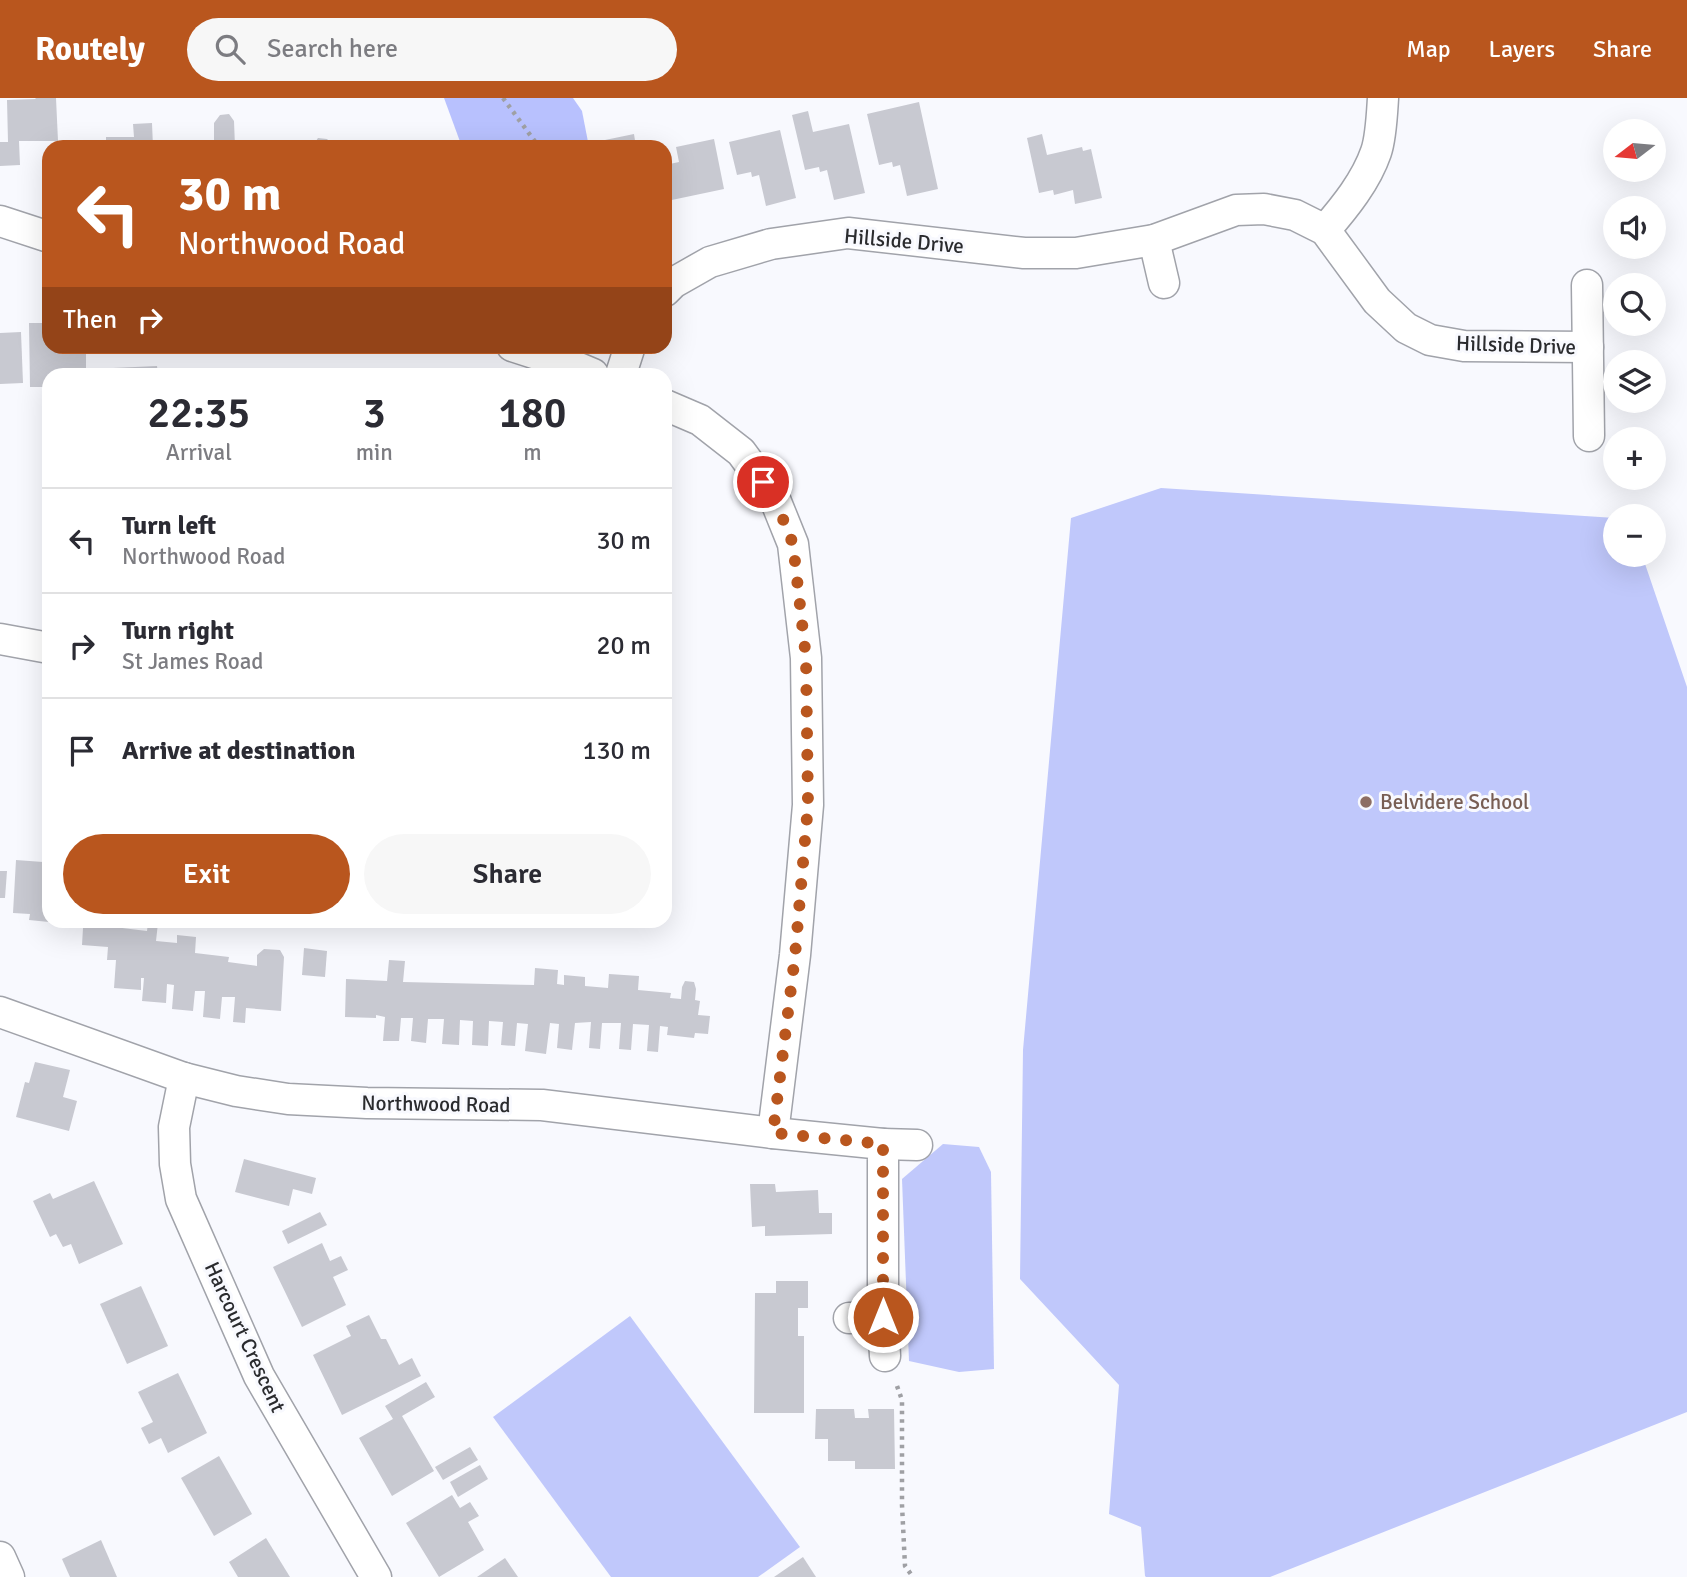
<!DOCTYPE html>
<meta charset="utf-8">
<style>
:root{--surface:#fff;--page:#f7f7f7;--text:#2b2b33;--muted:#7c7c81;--line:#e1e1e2;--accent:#b9561e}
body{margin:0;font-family:Signika,sans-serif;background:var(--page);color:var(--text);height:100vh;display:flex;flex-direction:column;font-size:26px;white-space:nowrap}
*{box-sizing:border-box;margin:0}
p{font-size:23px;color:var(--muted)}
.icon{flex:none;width:38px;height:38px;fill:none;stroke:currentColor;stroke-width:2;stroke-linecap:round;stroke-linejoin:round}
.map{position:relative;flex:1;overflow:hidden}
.side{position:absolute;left:42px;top:270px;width:630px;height:560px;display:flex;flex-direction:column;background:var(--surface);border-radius:21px;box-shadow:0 7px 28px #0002}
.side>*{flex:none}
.banner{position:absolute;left:42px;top:42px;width:630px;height:214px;border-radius:21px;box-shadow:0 7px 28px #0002;background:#b9561e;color:#fff;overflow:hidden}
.needle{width:46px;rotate:254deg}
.buttons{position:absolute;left:1603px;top:21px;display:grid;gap:14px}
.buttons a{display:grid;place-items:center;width:63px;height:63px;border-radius:50%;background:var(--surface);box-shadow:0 7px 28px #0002;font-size:35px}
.pin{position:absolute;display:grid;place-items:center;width:60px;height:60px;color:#fff;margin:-30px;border:4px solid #fff;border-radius:50%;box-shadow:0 2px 7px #0007}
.me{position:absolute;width:77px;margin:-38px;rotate:0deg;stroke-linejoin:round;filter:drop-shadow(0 0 5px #0008)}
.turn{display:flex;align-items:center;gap:24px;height:147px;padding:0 21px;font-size:32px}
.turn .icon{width:91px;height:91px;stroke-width:2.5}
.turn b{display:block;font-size:49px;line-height:60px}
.then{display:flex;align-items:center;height:66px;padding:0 21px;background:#0003;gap:14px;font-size:26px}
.eta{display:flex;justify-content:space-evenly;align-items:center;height:119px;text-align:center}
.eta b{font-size:42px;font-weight:600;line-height:49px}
.primary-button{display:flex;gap:14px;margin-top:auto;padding:14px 21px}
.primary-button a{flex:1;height:80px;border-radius:42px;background:var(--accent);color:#fff;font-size:28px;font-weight:600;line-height:80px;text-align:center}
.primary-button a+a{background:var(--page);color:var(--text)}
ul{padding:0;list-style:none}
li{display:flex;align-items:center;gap:21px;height:105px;padding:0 21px;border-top:2px solid var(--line)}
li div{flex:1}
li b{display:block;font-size:26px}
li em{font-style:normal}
header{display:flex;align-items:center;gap:42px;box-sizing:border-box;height:98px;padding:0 35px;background:var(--accent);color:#fff}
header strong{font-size:33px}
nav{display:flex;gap:38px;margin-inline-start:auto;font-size:24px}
.search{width:490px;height:63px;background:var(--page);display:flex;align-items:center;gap:18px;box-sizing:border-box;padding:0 24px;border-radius:38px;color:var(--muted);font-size:26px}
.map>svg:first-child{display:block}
.green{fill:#c0c8fb}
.forest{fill:#b8c1fe}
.building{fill:#c8c9d1}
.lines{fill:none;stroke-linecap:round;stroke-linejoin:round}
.street-casing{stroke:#a1a3aa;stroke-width:33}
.path{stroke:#9fa0a4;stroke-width:4.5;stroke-dasharray:3.5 5;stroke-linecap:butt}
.street{stroke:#fff;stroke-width:30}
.route{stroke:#b9561e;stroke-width:12;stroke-dasharray:0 21.6}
.education-dot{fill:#8d6e63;stroke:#f8f9fe;stroke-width:2.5}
.labels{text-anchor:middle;stroke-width:6;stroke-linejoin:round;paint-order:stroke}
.street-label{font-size:21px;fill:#2a2b2e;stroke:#f8f9fe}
.education-label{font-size:21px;fill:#785e54;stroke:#f8f9fe;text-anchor:start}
</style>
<header>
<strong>Routely</strong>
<div class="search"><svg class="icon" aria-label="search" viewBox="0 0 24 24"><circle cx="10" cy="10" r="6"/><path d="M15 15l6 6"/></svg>Search here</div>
<nav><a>Map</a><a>Layers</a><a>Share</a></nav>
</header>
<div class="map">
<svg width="1687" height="1479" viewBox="0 0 1687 1479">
<rect width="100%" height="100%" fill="#f8f9fe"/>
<g class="green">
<path d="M1161 390 1615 420V457H1642L1687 589V1314L1270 1479H1146L1145 1478 1141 1429 1109 1416 1119 1287 1020 1181 1023 952 1071 420Z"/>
<path d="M943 1046 979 1049 991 1074 994 1271 959 1274 909 1263 902 1081Z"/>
<path d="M630 1218 800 1449 758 1479H611L493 1319Z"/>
</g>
<path class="forest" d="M444 0H573L582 13 589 49H462Z"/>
<g class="building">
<path d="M35 0H56L58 43H19L20 67 0 68V44H8L7 2 36 1Z"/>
<path d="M919 4 938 91 907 98 900 67 893 69 892 64 879 67 867 16Z"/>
<path d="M808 13 813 34 849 26 865 95 834 102 827 72 820 74 819 69 805 72 792 17Z"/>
<path d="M229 16 234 23 235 49H186V42H214V25L220 17Z"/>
<path d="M152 25 153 49H106V39H134L133 26Z"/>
<path d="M780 32 796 100 766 108 759 77 752 79 751 74 737 77 729 44Z"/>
<path d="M634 36 636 49H606L605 42Z"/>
<path d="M1042 36 1047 57 1082 49 1083 53 1091 51 1102 100 1075 106 1073 92 1054 97 1053 92 1039 95 1027 40Z"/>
<path d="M318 40 327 41 332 46V49H312Z"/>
<path d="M714 41 724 91 667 103 665 97V67L679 64 676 49Z"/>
<rect x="245" y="44" width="15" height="5"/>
<path d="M29 225H49V248H86V276H49V289H30Z"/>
<path d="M21 234 23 285 0 286V235Z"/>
<path d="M157 268 158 276H91V271Z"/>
<path d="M16 762 43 764V770L49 771V824L29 822 30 816 13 815Z"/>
<path d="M0 773H7L5 800H0Z"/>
<path d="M66 822H115L114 829 147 833 148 824 158 825 156 843 177 845V837L196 839 195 855 229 859 228 864 257 868V857L264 851 280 852 284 859 281 913 246 910 245 925 233 924 235 899H222L220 921 203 919 205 893H195L193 913 172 911 174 887 167 886 166 905 142 903 144 880H141V892L114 890 116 862H107L108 849 82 847 83 830 66 828Z"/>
<path d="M304 850 327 853 325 879 302 877Z"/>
<path d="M389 862 405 863 403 884 534 887 535 870 558 872 557 886 564 887V877L585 879V888L608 890 609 876 639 878 638 892 671 895 670 900 681 901 682 889 685 883 694 884 696 891 695 902 700 903 698 917 710 918 708 936 695 935 694 940 667 937 668 929 660 928 658 954 647 953 649 927 633 926 631 952 619 951 621 925H602L600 951 589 950 591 924 575 925 572 952 557 950 559 926 550 925 546 956 525 953 528 926 517 925 515 948 501 947 503 924 489 923 488 948 472 947 473 923 460 922 459 947 442 946 444 921H428L426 945 411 943 413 920H401L399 943H383L385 919 376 917V920L345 919 346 881 387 883Z"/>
<path d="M35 964 70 972 63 999 77 1003 69 1033 16 1019 25 984 29 985Z"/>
<path d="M244 1061 316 1080 312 1096 293 1091 289 1108 235 1094Z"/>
<path d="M94 1083 123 1146 79 1166 71 1146 63 1149 56 1136 50 1139 33 1103 50 1095 53 1101Z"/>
<path d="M750 1086H775L776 1094 818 1092 819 1115H832V1136L765 1138V1128L752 1129Z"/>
<path d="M320 1114 327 1127 288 1146 282 1133Z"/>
<path d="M322 1145 330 1163 341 1158 348 1172 333 1179 346 1207 302 1229 273 1169Z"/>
<path d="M776 1183H808V1210H798V1238H804V1315H754L755 1195H776Z"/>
<path d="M141 1188 168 1248 127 1266 100 1206Z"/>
<path d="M369 1217 381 1241H386L399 1267 412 1260 421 1278 342 1317 313 1257 351 1238 346 1228Z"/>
<path d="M178 1275 207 1335 168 1355 161 1340 149 1346 141 1330 153 1324 138 1294Z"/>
<path d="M426 1284 435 1299 402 1318 434 1373 392 1398 359 1340 393 1321 385 1308Z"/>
<path d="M816 1311H854L855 1320H869L868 1311H894L895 1371H855V1363H828V1341H815Z"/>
<path d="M470 1349 478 1362 443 1382 435 1369Z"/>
<path d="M219 1358 252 1416 214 1438 181 1380Z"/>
<path d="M480 1367 488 1381 458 1399 450 1384Z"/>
<path d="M452 1397 460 1410 470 1404 479 1418 468 1424 484 1452 439 1479 406 1425Z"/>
<path d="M266 1440 290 1479H238L229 1464Z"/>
<path d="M101 1442 117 1479H70L62 1461Z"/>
<path d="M803 1459 816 1479H774Z"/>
<path d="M505 1460 518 1479H477Z"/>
</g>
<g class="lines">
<defs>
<g id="street">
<path d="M0 123 49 139"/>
<path d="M1325 132C1345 109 1366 83 1376 54 1381 40 1382 16 1383 0"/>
<path d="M1154 142 1164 185"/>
<path d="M1587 187 1589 338"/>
<path d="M665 193 673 185 710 164 771 146 848 135 1024 155H1076L1154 142 1236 112 1264 111 1295 117 1325 132 1377 203 1406 230 1430 242 1464 248 1588 249"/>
<path d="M512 248 574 268 593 276"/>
<path d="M621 276 630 248"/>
<path d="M665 307 700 322 741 354 774 399 793 446 806 560 808 707 795 857 773 1035"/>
<path d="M0 541 49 550"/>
<path d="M0 914 184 980 236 993 288 1001 367 1005 542 1007 773 1035 883 1046V1219L885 1258"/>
<path d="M184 980 174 1029 175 1066 181 1101 259 1278 376 1479"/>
<path d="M883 1046 917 1047"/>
<path d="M849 1220 883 1219"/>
<path d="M0 1459 9 1479"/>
</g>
</defs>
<use href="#street" class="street-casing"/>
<g class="path">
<path d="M503 0 539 49"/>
<path d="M897 1288 902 1302V1407L905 1468 913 1479"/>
</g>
<use href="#street" class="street"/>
</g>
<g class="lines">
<path class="route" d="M763 384 774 399 793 446 806 560 808 707 795 858 773 1035 883 1046V1219"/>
</g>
<circle class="education-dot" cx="1366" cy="704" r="7"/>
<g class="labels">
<g class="street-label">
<text transform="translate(904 143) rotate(5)" y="7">Hillside Drive</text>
<text transform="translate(1516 247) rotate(2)" y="7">Hillside Drive</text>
<text transform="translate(436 1006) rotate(1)" y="7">Northwood Road</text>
<text transform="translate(245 1239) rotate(65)" y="7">Harcourt Crescent</text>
</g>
<g class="education-label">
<text x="1380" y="711">Belvidere School</text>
</g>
</g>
</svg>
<div class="buttons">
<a><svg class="needle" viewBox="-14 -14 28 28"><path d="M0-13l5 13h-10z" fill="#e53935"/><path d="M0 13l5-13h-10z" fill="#7c7c81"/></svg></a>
<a><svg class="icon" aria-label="sound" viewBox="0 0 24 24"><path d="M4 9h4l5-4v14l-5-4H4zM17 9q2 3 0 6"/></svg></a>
<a><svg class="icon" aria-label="search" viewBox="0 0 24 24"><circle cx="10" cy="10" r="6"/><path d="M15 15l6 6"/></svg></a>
<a><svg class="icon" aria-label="layers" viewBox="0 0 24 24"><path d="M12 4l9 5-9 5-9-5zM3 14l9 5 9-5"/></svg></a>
<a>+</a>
<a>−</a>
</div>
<div class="pin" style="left:763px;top:384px;background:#d93025"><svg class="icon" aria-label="arrive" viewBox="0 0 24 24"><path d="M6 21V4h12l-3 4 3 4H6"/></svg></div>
<svg class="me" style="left:883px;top:1219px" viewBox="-20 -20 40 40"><circle r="17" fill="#b9561e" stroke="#fff" stroke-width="3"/><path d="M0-11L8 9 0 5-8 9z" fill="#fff"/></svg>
<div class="banner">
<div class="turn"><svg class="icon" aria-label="left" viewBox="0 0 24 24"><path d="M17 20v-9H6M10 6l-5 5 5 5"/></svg><div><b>30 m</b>Northwood Road</div></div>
<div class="then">Then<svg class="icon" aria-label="right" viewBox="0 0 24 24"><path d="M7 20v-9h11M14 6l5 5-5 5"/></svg></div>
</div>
<section class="side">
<div class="eta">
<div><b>22:35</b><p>Arrival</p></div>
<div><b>3</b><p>min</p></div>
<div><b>180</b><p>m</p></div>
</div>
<ul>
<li><svg class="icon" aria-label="left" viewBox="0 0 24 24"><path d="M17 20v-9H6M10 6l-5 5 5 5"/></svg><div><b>Turn left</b><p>Northwood Road</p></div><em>30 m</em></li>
<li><svg class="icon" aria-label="right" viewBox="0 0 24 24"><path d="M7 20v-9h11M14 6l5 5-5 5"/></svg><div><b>Turn right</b><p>St James Road</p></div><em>20 m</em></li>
<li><svg class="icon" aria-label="arrive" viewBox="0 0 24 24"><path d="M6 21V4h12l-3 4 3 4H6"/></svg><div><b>Arrive at destination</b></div><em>130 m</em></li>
</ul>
<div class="primary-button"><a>Exit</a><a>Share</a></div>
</section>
</div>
